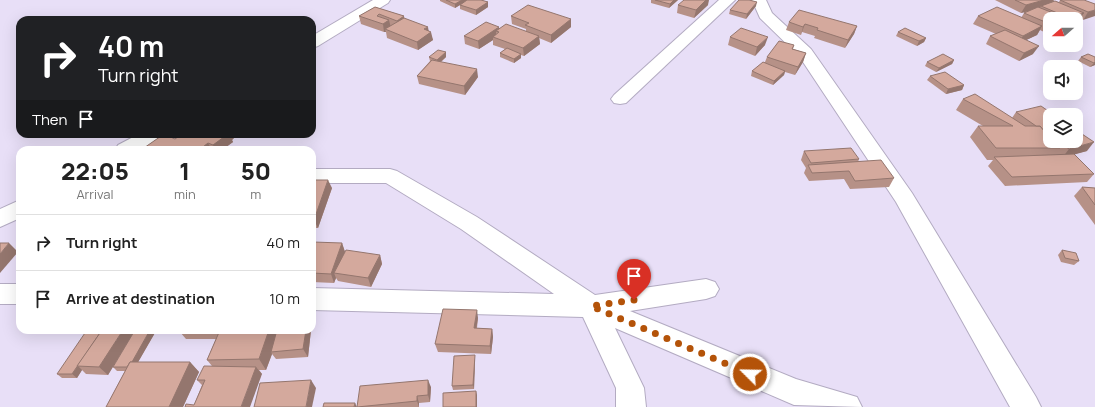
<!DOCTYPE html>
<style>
:root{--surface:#fff;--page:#f6f6f6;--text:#222;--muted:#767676;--line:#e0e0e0}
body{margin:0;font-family:Manrope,sans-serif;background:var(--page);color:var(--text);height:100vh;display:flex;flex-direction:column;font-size:15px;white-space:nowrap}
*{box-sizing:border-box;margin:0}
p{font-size:13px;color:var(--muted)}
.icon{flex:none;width:22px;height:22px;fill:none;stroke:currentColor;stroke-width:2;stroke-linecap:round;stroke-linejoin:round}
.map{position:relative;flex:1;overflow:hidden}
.details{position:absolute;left:16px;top:146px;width:300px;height:188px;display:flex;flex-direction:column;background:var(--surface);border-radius:12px;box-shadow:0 4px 16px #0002}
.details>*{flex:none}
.guide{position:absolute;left:16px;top:16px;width:300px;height:122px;border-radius:12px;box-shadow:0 4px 16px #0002;background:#202124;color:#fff;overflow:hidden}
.needle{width:26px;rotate:250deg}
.tools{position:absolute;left:1043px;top:12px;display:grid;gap:8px}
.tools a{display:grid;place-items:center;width:40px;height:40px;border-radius:8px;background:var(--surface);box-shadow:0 4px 16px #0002;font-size:20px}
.pin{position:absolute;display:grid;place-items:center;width:34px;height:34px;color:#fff;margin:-41px -17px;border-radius:50% 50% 50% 0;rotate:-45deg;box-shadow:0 0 4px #0007}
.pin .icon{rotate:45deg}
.me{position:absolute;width:44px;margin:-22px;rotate:293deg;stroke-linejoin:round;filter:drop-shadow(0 0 3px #0008)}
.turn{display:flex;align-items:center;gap:14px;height:84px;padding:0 16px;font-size:18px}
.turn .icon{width:52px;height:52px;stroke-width:2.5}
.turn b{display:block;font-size:28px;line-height:34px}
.then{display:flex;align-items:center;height:38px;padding:0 16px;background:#0003;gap:8px;font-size:15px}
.eta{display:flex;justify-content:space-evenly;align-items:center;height:68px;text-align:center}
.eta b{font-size:24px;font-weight:800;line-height:28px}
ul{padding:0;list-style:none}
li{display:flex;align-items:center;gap:12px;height:56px;padding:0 16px;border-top:1px solid var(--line)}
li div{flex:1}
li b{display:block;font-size:15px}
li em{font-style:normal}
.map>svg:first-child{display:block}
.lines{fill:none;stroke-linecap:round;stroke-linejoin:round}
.minor-casing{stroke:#b3abc2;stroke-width:2}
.minor{fill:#fff;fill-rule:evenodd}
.wall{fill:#b69187}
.shaded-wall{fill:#94766e}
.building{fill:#d4a99d;stroke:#94766e}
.route{stroke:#b45309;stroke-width:7;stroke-dasharray:0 12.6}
</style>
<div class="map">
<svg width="1095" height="407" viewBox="0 0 1095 407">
<rect width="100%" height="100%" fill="#e8dff7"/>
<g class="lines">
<defs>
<g id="minor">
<path d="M373 0H390L388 3 318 46 312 48V36Z"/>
<path d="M719 0H735L626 103 620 104 614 103 611 99 614 95Z"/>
<path d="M752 0H766L772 13 811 49 912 193 1036 397 1041 407H1010L896 202 799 56 760 18Z"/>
<path d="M139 134H164C153 151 132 150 115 150L118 145Z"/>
<path d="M312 169H390L397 171 477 217 595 295 706 279 715 282 719 289 715 296 706 299 630 311 796 379 857 397 862 407 794 405 615 328 644 388 646 407H616V388L583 317 312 310V288L554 294 461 229 386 183H312Z"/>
<path d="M20 200V218L0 227V209Z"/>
<rect x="0" y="284" width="20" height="20"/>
</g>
</defs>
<use href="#minor" class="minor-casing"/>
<use href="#minor" class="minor"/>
</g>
<g class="wall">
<path d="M440 0H481L488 2V7L476 15 460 9V5L455 8 440 1Z"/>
<path d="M651 0H678L669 8 651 3Z"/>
<path d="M995 0H1054L1053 1 1059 2 1060 0 1095 4 1083 20 1079 19 1078 21H1076V19H1050V31L1046 33 1040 30 1037 35 1026 40 1033 54 1019 61 986 44 990 36 996 34 973 24 978 16 1021 18 1024 13 1025 12 1021 13Z"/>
<path d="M678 5H708L694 18 677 13Z"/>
<path d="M756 6 746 19 729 14 730 10Z"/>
<path d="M375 7 404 16V18L429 31 433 40 418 50 387 38 386 32H384L361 24 359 16Z"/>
<path d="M511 16 571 19V27L551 43 539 38 540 44 524 56 521 55V58L514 63 500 57V53L505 49 493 45V40L479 49 465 44 464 36 499 27V29L526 31V29L512 24Z"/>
<path d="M789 22 857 26 854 34 845 48 814 38 815 36 802 32 801 35 786 30Z"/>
<path d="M898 32 926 38 924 42 917 46 896 36Z"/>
<path d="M730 37 765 45 755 56 728 45Z"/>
<path d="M794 45 793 49 806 53 803 62 795 75 785 72 784 75 773 85 751 76 752 71 765 62 767 57Z"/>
<path d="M446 52V57L441 62 478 77 465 95 419 84 417 76 430 61 429 57Z"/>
<path d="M1081 57H1095V65L1090 67 1078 61Z"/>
<path d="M954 60 952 64 936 72 925 66 927 62Z"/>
<path d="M930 76 964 85 962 90 946 94 927 80Z"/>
<path d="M963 99 1012 118 1016 112 1050 115V141H1076L1087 151 1074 154 1094 174 1087 182 1005 186 988 166 993 160H987L970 137 978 126H983L956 110Z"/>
<path d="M182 134H235L236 136 232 140 233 142 222 150H141L175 139Z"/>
<path d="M804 151 859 159 858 162 894 178 889 187 850 189 844 179 809 181 804 173 806 168 801 160Z"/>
<path d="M312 180 332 188 318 228H312Z"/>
<path d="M1082 187 1095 188V225L1074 196Z"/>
<path d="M342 243 345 252 344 255H380L382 264 371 287 338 281 336 278 334 283 312 282V244Z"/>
<path d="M1062 250 1079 261 1074 265 1061 262 1058 255Z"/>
<path d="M478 318 477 328 492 329 493 337 491 354 438 352 435 344Z"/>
<path d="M160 330H311L308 357 276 359 272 354 266 370H259L262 374 194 405 202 385 197 380 212 366 207 360 216 339H186L180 332 161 331Z"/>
<path d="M156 331 138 362H190L199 372 183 407H106L125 371H117L113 367Z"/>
<path d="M134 332 108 375 86 374 82 370 77 378H62L57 374Z"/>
<path d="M475 359 474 389 453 390 452 386Z"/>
<path d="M431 387 430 402 419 403V407H357Z"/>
</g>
<g class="shaded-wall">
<path d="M462 0H466V2L460 5 455 8V4Z"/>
<path d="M674 0H678L669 8 670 4Z"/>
<path d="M706 0H709L708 5 694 18 696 10Z"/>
<path d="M1044 0H1054L1051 4 1041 6 1040 8 1021 13 1026 5Z"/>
<path d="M488 2V7L476 15V10Z"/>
<path d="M757 2 756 6 746 19 747 14Z"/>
<path d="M1095 10V16L1083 20 1088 12Z"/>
<path d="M1084 13 1078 21H1076V19H1068Z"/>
<path d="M404 16 405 24 399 29 397 21Z"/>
<path d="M571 19V27L551 43V35Z"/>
<path d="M389 20 391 28 385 29 386 32H384L383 24Z"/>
<path d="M805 24 802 32 801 35 803 27Z"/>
<path d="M857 26 854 34 845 48 848 40Z"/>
<path d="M1042 26 1037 35 1018 44 1023 36Z"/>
<path d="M428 27 429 33 431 32 433 40 418 50 417 42 424 29Z"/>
<path d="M499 27 500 35 499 32 496 31V38L493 37V40L479 49 478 41Z"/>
<path d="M1050 28V31L1046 33Z"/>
<path d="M539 36 540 44 524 56 523 48Z"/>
<path d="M768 37 765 45 755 56 757 47Z"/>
<path d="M926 38 924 42 917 46 919 41Z"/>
<path d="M1039 46 1033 54 1019 61 1024 53Z"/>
<path d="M446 52V57L438 64 437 60Z"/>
<path d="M806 53 803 62 795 75 798 67Z"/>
<path d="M521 54V58L514 63V59Z"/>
<path d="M954 60 952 64 936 72 939 68Z"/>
<path d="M1095 62V65L1090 67Z"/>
<path d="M477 69 478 77 465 95 464 86Z"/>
<path d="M785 71 784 75 773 85 774 81Z"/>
<path d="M964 85 962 90 946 94 948 89Z"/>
<path d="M227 134H235L236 136 232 140 233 142 222 150H215L213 145Z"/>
<path d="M1094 142 1087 151 1062 158 1069 149Z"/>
<path d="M208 143 212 150H199Z"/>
<path d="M328 180 332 188 318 228 314 220Z"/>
<path d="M9 243 18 252 0 273V254Z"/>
<path d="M342 243 345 252 337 273H334L336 278 334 283 331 274Z"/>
<path d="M380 255 382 264 371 287 368 278Z"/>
<path d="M477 310 478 318 475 336 474 328Z"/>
<path d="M492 329 493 337 491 354 490 346Z"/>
<path d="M123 330H133L134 332 108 375 99 367Z"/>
<path d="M150 330H155L156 331 133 371 129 367Z"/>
<path d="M269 330H280L271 352 272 354 266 370 259 359Z"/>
<path d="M306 330H311L308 357 303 349Z"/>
<path d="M475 355V359L474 389 473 385Z"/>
<path d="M190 362 199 372 183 407H169Z"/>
<path d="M78 366 82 370 77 378 72 374Z"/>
<path d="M256 367 262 374 250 407H241Z"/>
<path d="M311 380 316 388 312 407H306Z"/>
<path d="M428 380 431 387 430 402 428 395Z"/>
<path d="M476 391 477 395V407H476Z"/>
<path d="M417 396 419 403V407L417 401Z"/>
<path d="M355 403 357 407H354Z"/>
</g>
<g class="building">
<path d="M446 0H462L455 4Z"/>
<path d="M467 0H481L488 2 476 10 460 5Z"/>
<path d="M655 0H674L670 4Z"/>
<path d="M684 0H706L696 10 678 5Z"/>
<path d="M739 0H749L757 2 747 14 730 10Z"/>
<path d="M1015 0H1044L1026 5Z"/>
<path d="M1060 0H1084L1095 4V10L1088 12Z"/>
<path d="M1055 1 1084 13 1069 18 1041 6Z"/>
<path d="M528 5 571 19 551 35 525 25 529 23 511 16Z"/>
<path d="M375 7 404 16 397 21 379 14 377 16 389 20 383 24 359 16Z"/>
<path d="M997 7 1042 26 1023 36 978 16Z"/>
<path d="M1038 7 1066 18 1065 19H1050V24L1024 13Z"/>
<path d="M799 10 857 26 848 40 817 30 818 28 805 24 803 27 789 22Z"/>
<path d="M404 18 428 27 424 29 431 32 417 42 385 29Z"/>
<path d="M486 22 499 27 478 41 464 36Z"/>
<path d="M506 24 539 36 523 48 493 37 499 32 496 31Z"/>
<path d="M741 28 768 37 757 47 730 37Z"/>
<path d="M905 28 926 38 919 41 898 32Z"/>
<path d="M1005 30 1039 46 1024 53 990 36Z"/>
<path d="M779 41 794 45 792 49 806 53 798 67 767 57Z"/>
<path d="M507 48 521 54 514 59 500 53Z"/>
<path d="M438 50 446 52 437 60 429 57Z"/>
<path d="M943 54 954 60 939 68 927 62Z"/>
<path d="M1088 54 1095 57V62L1094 63 1081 57Z"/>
<path d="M432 60 477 69 464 86 417 76Z"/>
<path d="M763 62 785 71 774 81 752 71Z"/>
<path d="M945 72 964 85 948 89 930 76Z"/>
<path d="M975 94 1025 126H1040L1050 137V141H1053L1060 148H996L978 126H1013L963 99Z"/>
<path d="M1041 106 1054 115H1050V136L1046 133 1040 126H1036L1016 112Z"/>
<path d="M1076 130 1094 142 1069 149 1058 141H1076Z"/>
<path d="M164 134 175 139 182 134H228L213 145 208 143 199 150H185L181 149 180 150H160L158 149V150H141Z"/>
<path d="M851 148 859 159 811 163 804 151Z"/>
<path d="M1074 154 1094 174 1012 177 994 157Z"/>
<path d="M881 160 894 178 855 181 849 171 812 173 808 165Z"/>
<path d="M312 180H328L314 220H312Z"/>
<path d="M1082 187 1095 188V205Z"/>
<path d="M313 242 342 243 331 274 312 273V244Z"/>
<path d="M0 243H9L0 254Z"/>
<path d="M346 250 380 255 368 278 334 273Z"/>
<path d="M1062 250 1076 253 1079 261 1065 258Z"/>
<path d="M443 309 477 310 474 328 492 329 490 346 435 344Z"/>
<path d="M87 330H102L72 374H57Z"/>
<path d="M102 330H123L99 367 77 366Z"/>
<path d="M135 330H150L132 362H130L127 367H113Z"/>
<path d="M220 330H269L259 359 207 360Z"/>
<path d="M277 330H306L303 349 271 352Z"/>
<path d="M475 355 473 385 452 386 454 356Z"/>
<path d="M130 362H190L169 407H106Z"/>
<path d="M204 366 256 367 241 407H185L186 404 194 405 205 380H197Z"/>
<path d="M311 380 306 407H254L260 383Z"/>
<path d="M428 380V395L417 396V401L357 407 360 386Z"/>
<path d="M476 391V407H443V393Z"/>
<path d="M324 403H355L354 407H323Z"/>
</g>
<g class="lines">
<path class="route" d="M634 300 591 306 750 374"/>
</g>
</svg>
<div class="tools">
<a><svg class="needle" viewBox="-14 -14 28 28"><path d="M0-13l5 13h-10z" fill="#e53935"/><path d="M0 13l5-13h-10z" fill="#767676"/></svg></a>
<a><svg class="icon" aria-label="sound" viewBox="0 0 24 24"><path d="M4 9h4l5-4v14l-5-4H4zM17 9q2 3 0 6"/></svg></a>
<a><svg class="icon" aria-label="layers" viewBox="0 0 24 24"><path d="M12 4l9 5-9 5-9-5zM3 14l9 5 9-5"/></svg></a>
</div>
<div class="pin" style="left:634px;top:300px;background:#d93025"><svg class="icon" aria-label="arrive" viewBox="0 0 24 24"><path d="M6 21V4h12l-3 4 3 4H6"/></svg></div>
<svg class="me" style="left:750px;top:374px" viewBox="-20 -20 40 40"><circle r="17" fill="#b45309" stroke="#fff" stroke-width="3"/><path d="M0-11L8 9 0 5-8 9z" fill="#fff"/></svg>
<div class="guide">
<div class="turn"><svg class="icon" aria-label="right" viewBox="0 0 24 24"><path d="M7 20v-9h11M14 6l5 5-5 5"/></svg><div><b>40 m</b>Turn right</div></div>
<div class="then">Then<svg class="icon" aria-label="arrive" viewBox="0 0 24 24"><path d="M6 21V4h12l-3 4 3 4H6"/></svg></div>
</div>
<section class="details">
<div class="eta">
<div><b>22:05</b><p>Arrival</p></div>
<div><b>1</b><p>min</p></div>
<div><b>50</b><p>m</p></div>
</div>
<ul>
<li><svg class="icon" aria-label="right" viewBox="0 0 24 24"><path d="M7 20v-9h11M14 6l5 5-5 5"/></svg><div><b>Turn right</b></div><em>40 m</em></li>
<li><svg class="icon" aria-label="arrive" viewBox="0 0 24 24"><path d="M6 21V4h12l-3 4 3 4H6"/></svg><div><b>Arrive at destination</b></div><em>10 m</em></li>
</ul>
</section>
</div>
